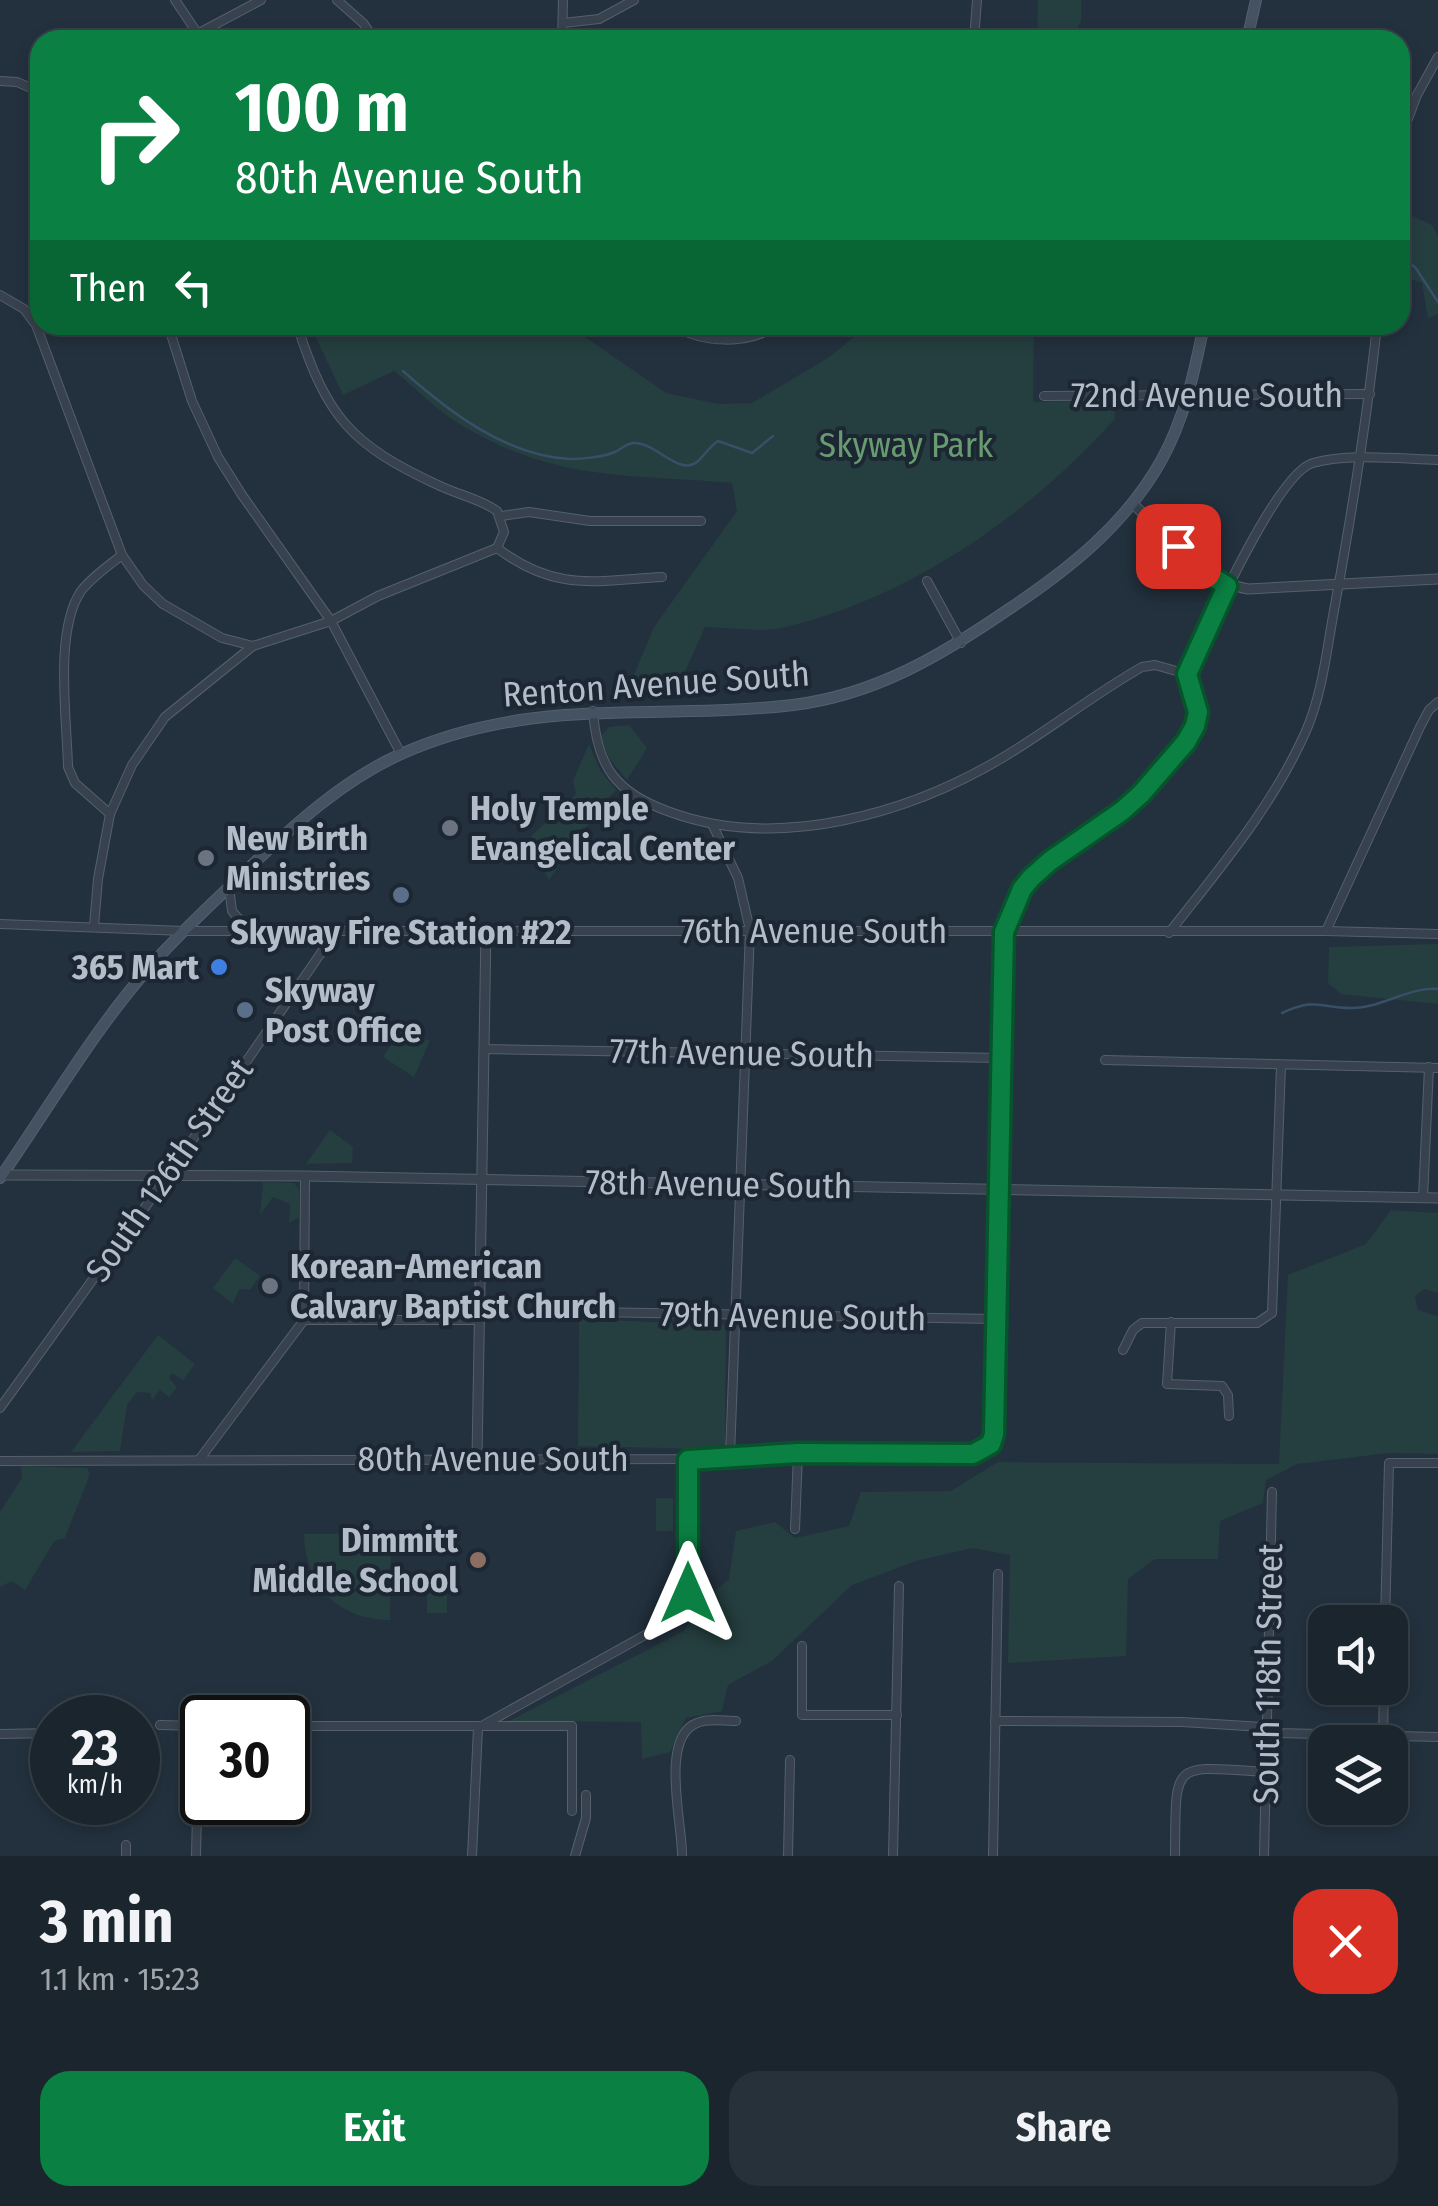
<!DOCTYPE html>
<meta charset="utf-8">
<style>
:root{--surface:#1a252e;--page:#27313a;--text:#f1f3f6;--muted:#9fa5aa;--line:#38424a;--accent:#0b8043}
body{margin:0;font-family:"Fira Sans Condensed",sans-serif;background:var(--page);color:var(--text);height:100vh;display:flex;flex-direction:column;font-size:38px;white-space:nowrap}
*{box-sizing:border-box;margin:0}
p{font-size:32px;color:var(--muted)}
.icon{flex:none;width:55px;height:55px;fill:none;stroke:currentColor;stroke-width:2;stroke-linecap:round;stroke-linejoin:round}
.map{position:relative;height:1856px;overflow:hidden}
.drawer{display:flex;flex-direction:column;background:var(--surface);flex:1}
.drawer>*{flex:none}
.hud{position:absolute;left:30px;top:30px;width:1380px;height:305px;border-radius:30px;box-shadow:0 5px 15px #0003,0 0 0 2px var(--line);background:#0b8043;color:#fff;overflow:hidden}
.buttons{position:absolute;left:1308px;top:1605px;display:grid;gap:20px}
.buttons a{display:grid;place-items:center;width:100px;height:100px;border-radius:20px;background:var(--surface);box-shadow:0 5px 15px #0003,0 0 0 2px var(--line);font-size:50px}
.speed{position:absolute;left:30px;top:1695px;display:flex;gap:20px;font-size:50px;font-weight:700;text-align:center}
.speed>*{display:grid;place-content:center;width:130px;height:130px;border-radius:50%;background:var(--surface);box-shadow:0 5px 15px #0003,0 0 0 2px var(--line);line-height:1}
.speed small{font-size:25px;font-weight:400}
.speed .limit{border:5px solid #111;border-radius:15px;background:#fff;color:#111}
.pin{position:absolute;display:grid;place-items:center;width:85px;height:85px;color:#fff;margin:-42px;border-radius:20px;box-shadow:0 5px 15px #0006}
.me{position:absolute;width:110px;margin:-55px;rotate:0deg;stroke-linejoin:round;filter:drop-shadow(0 0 8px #0008)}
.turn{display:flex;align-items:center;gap:35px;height:210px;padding:0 40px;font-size:45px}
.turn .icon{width:130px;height:130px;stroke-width:2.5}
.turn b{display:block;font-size:70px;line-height:85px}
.then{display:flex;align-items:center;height:95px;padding:0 40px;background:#0003;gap:20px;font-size:38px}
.round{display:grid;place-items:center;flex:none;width:105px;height:105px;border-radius:30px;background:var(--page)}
.headline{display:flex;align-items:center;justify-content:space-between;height:170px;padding:0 40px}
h1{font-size:60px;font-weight:700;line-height:75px}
.primary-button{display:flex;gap:20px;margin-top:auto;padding:20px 40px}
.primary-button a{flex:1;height:115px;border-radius:30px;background:var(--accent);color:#fff;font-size:40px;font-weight:700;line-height:115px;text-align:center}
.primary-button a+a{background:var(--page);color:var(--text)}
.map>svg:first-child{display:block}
.green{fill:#253e3f}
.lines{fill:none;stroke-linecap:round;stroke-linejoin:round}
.stream{stroke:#384f68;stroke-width:2.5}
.minor-casing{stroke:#55606c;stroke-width:10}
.tertiary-casing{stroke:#55606c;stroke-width:11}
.secondary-casing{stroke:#55606c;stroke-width:12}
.minor{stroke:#37424e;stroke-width:8}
.tertiary{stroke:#37424e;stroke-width:9}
.secondary{stroke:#455261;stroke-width:10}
.route-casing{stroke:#07532c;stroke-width:25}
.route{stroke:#0b8043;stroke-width:18}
.worship-dot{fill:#6b7280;stroke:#1c2733;stroke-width:4}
.service-dot{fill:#5c6f8a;stroke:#1c2733;stroke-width:4}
.shop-dot{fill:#3f7fe0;stroke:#1c2733;stroke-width:4}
.education-dot{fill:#8d6e63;stroke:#1c2733;stroke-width:4}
.labels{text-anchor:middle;stroke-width:8;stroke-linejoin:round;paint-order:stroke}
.street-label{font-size:35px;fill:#b3bdc9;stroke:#1c2733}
.park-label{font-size:35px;fill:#699b71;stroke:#1c2733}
.poi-label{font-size:35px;font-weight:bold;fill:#b3bdc9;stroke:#1c2733;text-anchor:start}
</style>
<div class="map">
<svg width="1438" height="1856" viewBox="0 0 1438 1856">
<rect width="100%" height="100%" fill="#23313e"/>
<g class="green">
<path d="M1038 0H1081V21L1072 40H1037Z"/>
<path d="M1404 212 1432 225 1438 236V314L1428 318 1422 283 1400 276Z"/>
<path d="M310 325H568L666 393 719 404 752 403 828 358 869 325H1034L1033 402 1114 400 1115 419C1027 516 911 598 782 628 759 633 729 627 705 627L675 694H626L654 627 737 511 732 483C628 474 555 482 461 425 437 411 416 388 394 371L343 395Z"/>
<path d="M629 725 647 748 627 780 608 757 601 736 609 727Z"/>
<path d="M589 744 600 770 616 790 603 803 549 880 527 840 576 794 573 781Z"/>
<path d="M1438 944V1004L1341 994 1328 983 1329 947Z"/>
<path d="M401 1029 414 1038 430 1040 414 1077 383 1057Z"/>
<path d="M330 1130 353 1147 352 1163 306 1164Z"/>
<path d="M263 1182 294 1183 299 1190V1217L289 1223 290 1204 273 1197 260 1215Z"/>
<path d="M1391 1210 1438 1213V1293L1425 1289 1415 1296 1418 1310 1438 1316V1454L1389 1453 1297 1464 1266 1480 1263 1503 1220 1521 1218 1559H1155L1128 1579 1126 1656 1008 1663 1010 1555 972 1548 916 1561 852 1585 772 1661 728 1685 722 1711 686 1718 670 1752 642 1759 641 1722 509 1721 684 1631 702 1601 729 1579 736 1531 775 1522 795 1538 849 1526 861 1492 951 1491 998 1462 1279 1464 1288 1275 1366 1244Z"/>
<path d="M235 1258 260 1276 250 1290 239 1289 233 1304 213 1288Z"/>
<path d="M579 1319 726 1325 725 1445 707 1449 578 1446Z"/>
<path d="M158 1335 195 1364 183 1380 172 1373 169 1378 177 1387 169 1397 160 1390 152 1400 150 1393 137 1392 127 1405 120 1451 71 1452Z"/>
<path d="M21 1466 87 1468 90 1474 65 1538 54 1541 25 1590 12 1581 0 1587V1512L22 1478Z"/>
<rect x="656" y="1498" width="17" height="33"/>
<path d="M304 1534H385L391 1541 390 1620C338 1620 305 1585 304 1534Z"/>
<rect x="427" y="1579" width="20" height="34"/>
</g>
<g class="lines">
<g class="stream">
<path d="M1402 258 1415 267 1438 302"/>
<path d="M403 371C448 411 506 456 570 459 583 459 603 457 615 452 623 448 626 443 635 443 656 443 679 476 697 462 704 456 709 447 718 441L752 453 773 436"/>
<path d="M1282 1013C1317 997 1318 1008 1352 1008 1382 1008 1407 987 1438 989"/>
</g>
<defs>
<g id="minor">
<path d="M175 0 202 40"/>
<path d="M337 0 363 23 375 40"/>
<path d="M563 23 599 19 634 0"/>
<path d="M199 33 261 0"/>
<path d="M562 40 563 0"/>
<path d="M974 40 977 0"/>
<path d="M0 81 17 82 40 92"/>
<path d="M1400 140 1417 95 1438 57"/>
<path d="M0 295 24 309 36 325 122 555C108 566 92 577 81 591 54 631 67 719 68 767L75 783 110 814 98 879 94 926"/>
<path d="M168 325 192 401 218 457 242 495 331 621 401 754"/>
<path d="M672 325C705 344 746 345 779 325"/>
<path d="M1044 396 1370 394"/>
<path d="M501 516 529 512 590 521H701"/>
<path d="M497 548C556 592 593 581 662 577"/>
<path d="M122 555 143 585 163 604 222 638 253 646 331 621 378 596 497 548 504 532 497 511C481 499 459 495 440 486 351 445 327 418 297 325"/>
<path d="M927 581 961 643"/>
<path d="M593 711C597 767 616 793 670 812 779 852 912 813 1007 755 1053 727 1096 693 1142 667L1155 665 1187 674"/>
<path d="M110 814 132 765 165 717 253 646"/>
<path d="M713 826 738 878 750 930 730 1455"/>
<path d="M229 887 232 911 249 931"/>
<path d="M0 924 184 931H1326L1438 934"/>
<path d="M1326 931 1420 727 1429 710 1438 702"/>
<path d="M1169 933C1219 869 1273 806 1306 731 1323 692 1327 647 1335 605 1352 512 1367 419 1377 325"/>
<path d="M484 1049 1001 1058"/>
<path d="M1105 1060 1438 1068"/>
<path d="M1423 1198 1429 1067"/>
<path d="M590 1312 996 1319"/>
<path d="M304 1320H480"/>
<path d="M1171 1322 1167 1384 1222 1386 1228 1395 1229 1416"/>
<path d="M1123 1350 1133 1330 1142 1323H1257L1272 1313 1281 1065"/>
<path d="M0 1408 169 1174 336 931"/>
<path d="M199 1460 304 1320 305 1176"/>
<path d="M0 1461 688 1459 798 1453 973 1454C985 1450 991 1447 994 1434L1004 932 1015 904 1031 879 1050 861 1123 811 1186 741 1195 726 1198 711 1187 674C1205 635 1276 473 1313 463 1349 453 1401 459 1438 460"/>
<path d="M795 1529 798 1453"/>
<path d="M1385 1622 1389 1463H1438"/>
<path d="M802 1646V1715H897"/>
<path d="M995 1721 1182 1722 1263 1727 1278 1733 1438 1737"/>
<path d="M160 1725 202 1726"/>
<path d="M288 1726H572V1811"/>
<path d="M478 1728 681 1615 688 1593V1459"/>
<path d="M0 1734 52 1733"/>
<path d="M1383 1736 1384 1688"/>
<path d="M126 1856V1845"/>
<path d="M196 1856 199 1725"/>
<path d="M472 1856 478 1728"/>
<path d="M575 1856 586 1818V1795"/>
<path d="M682 1856C683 1826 659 1737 697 1723 708 1718 724 1721 736 1721"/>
<path d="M788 1856 790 1760"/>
<path d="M893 1856 899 1586"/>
<path d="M993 1856 998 1574"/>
<path d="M1175 1856C1176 1759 1170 1766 1267 1772"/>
<path d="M1264 1856 1272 1492"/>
</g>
<g id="tertiary">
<path d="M1133 504C1167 535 1201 581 1248 589L1438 579"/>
<path d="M1 1175 305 1176 1438 1198"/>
<path d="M477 1459 486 930"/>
</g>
<g id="secondary">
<path d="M1247 40 1256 0"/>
<path d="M0 1178C48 1109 92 1033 147 970 178 934 214 902 249 868 294 825 343 780 401 754 533 695 656 721 793 705 875 695 942 655 1009 609 1069 569 1125 525 1161 461 1185 418 1194 373 1204 325"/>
</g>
</defs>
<use href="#minor" class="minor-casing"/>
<use href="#tertiary" class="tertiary-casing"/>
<use href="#secondary" class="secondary-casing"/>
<use href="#minor" class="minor"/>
<use href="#tertiary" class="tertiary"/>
<use href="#secondary" class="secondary"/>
</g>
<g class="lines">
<defs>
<path id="route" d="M688 1593V1460L798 1453 973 1454 991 1444 994 1434 1004 932 1022 889 1031 878 1050 861 1122 811 1141 794 1186 742 1195 726 1198 712 1187 674 1227 586 1208 574 1178 546"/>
</defs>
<use href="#route" class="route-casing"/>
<use href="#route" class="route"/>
</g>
<g class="worship-dot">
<circle cx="450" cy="828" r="10"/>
<circle cx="206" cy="858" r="10"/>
<circle cx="270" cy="1286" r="10"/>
</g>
<g class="service-dot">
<circle cx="401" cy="895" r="10"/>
<circle cx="245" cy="1010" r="10"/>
</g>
<circle class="shop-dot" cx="219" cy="967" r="10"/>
<circle class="education-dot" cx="478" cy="1560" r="10"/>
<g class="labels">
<g class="street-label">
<text x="1207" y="407">72nd Avenue South</text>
<text transform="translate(656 684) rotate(-4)" y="12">Renton Avenue South</text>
<text x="814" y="943">76th Avenue South</text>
<text transform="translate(742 1053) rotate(1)" y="12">77th Avenue South</text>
<text transform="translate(169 1170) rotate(-55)" y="12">South 126th Street</text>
<text transform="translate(719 1184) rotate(1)" y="12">78th Avenue South</text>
<text transform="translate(793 1316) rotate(1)" y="12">79th Avenue South</text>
<text x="493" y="1471">80th Avenue South</text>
<text transform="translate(1268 1674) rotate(-89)" y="12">South 118th Street</text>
</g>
<g class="park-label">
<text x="906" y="457">Skyway Park</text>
</g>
<g class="poi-label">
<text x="470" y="820">Holy Temple<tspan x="470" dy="40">Evangelical Center</tspan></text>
<text x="226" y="850">New Birth<tspan x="226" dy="40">Ministries</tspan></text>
<text x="401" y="944" text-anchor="middle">Skyway Fire Station #22</text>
<text x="199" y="979" text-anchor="end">365 Mart</text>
<text x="265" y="1002">Skyway<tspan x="265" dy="40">Post Office</tspan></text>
<text x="290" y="1278">Korean-American<tspan x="290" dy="40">Calvary Baptist Church</tspan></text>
<text x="458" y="1552" text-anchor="end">Dimmitt<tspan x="458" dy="40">Middle School</tspan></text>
</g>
</g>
</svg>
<div class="buttons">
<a><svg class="icon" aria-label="sound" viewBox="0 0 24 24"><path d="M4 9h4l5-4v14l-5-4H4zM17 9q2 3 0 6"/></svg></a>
<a><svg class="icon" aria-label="layers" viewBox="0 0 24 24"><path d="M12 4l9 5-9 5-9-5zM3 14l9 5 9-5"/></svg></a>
</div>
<div class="speed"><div>23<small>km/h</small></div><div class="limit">30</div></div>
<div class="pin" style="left:1178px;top:546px;background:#d93025"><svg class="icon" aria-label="arrive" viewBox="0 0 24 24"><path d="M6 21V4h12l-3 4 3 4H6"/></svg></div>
<svg class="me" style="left:688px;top:1593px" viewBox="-20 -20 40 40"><path d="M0-17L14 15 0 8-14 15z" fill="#0b8043" stroke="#fff" stroke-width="4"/></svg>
<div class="hud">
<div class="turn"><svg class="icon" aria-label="right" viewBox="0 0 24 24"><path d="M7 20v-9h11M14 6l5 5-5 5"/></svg><div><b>100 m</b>80th Avenue South</div></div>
<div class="then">Then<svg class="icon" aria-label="left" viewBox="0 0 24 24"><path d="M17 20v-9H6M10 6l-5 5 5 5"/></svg></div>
</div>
</div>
<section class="drawer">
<div class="headline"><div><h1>3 min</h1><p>1.1 km · 15:23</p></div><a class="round" style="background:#d93025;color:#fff"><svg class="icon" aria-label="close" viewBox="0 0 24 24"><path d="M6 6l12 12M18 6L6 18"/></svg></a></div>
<div class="primary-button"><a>Exit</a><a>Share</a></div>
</section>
